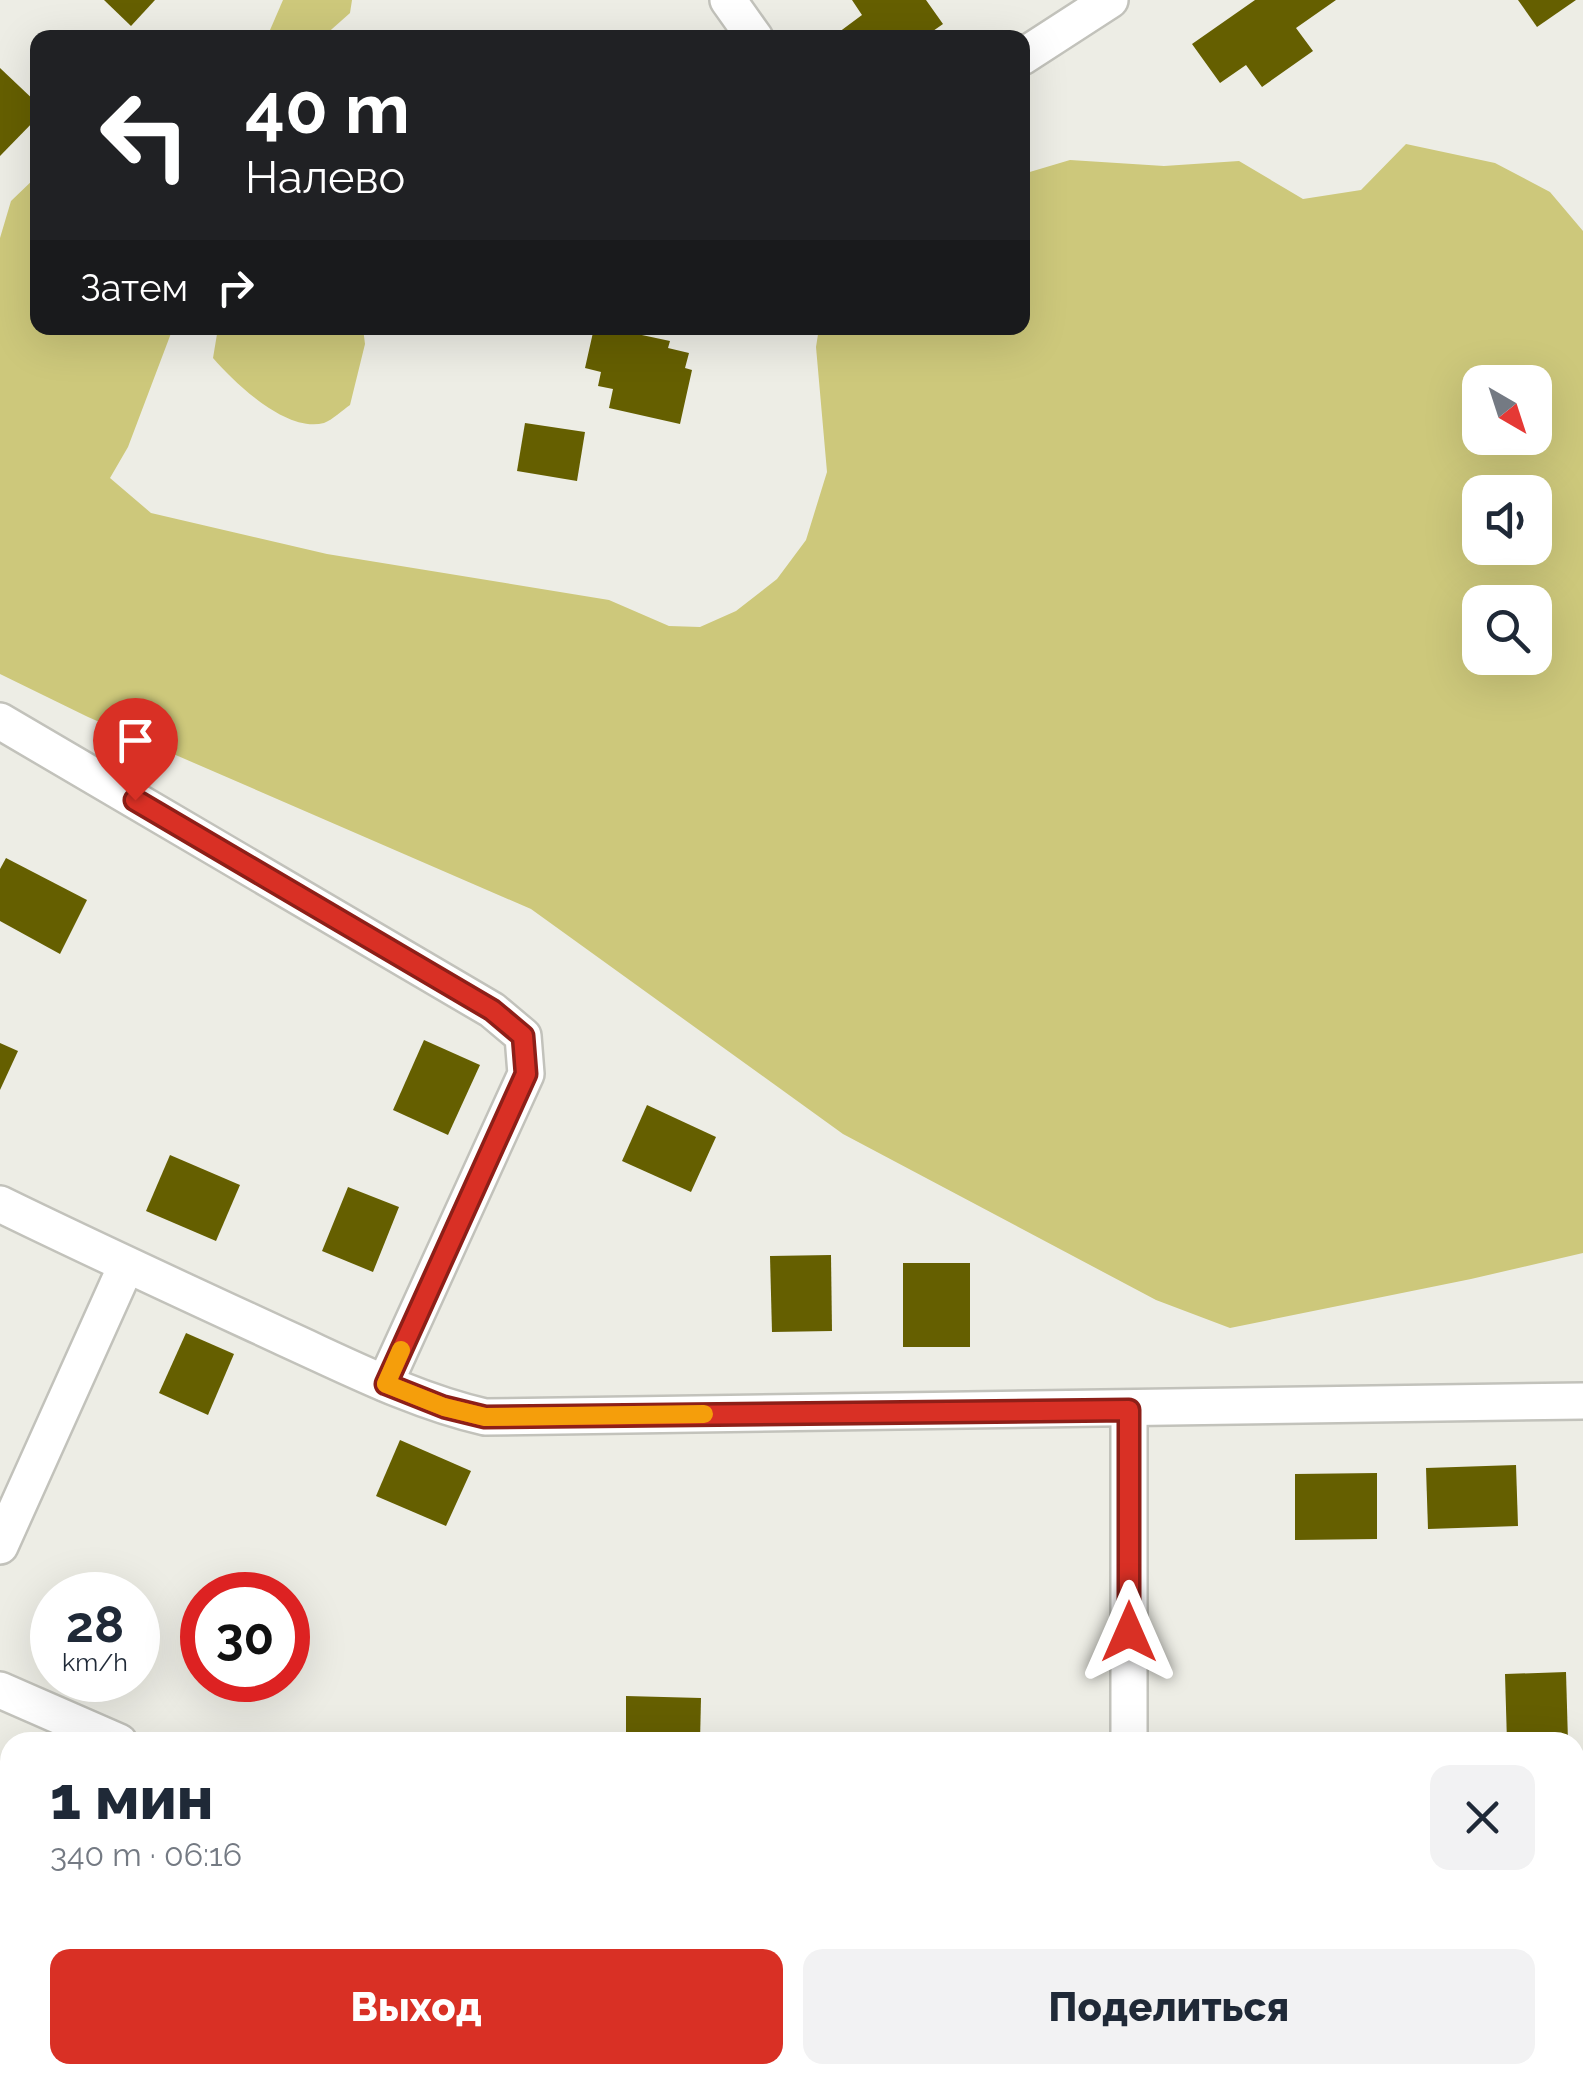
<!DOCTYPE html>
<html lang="ru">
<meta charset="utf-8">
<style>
:root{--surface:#fff;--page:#f2f2f3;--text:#1f2937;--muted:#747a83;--accent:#d93025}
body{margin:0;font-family:Raleway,sans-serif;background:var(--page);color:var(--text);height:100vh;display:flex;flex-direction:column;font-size:38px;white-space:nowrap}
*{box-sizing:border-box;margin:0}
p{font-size:32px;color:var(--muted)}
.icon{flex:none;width:55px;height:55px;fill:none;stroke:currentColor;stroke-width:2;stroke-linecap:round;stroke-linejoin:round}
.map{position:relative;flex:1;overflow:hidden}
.details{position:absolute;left:0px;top:1732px;width:1585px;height:352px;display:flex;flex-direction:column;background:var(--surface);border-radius:30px 30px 0 0;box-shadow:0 10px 40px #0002}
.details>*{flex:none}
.top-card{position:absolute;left:30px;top:30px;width:1000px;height:305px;border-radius:20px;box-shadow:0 10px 40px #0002;background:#202124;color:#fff;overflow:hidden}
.needle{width:65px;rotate:141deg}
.controls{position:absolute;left:1462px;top:365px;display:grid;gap:20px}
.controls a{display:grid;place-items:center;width:90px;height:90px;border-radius:20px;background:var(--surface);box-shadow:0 10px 40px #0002;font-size:50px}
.speed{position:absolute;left:30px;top:1572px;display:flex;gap:20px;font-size:50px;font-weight:700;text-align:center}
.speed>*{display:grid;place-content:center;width:130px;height:130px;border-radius:50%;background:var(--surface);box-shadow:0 10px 40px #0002;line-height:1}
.speed small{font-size:25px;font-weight:400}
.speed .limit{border:15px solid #d22;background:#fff;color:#111}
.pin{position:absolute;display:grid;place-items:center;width:85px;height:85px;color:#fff;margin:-102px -42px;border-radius:50% 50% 50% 0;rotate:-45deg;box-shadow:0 0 10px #0007}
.pin .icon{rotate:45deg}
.me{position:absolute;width:110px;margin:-55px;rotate:0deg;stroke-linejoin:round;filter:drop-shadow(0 0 8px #0008)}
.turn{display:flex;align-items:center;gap:35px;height:210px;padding:0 50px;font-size:45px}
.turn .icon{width:130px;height:130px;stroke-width:2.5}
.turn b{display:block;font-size:70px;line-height:85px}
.then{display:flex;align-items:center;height:95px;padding:0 50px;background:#0003;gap:20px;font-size:38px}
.round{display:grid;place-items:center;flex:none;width:105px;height:105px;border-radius:20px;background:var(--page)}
.headline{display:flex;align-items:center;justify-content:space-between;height:170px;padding:0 50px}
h1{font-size:60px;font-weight:800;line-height:75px}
.cta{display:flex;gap:20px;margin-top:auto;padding:20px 50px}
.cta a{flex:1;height:115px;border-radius:20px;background:var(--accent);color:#fff;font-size:40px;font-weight:800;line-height:115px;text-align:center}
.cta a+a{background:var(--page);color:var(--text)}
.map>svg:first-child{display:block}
.green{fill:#cdc87b;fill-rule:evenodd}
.building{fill:#655f00}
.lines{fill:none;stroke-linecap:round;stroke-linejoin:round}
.minor-casing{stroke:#c2c2bb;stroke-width:40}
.minor{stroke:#fff;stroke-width:35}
.route-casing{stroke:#8d1f18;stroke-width:25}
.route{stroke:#d93025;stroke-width:18}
.slow{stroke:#f59e0b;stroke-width:18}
</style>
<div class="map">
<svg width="1583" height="2083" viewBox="0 0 1583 2083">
<rect width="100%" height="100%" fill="#edede5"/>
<g class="green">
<path d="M283 0H352L350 13 323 37H267Z"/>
<path d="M1406 144 1495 163 1550 192 1583 231V1253L1471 1279 1230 1328 1156 1300 843 1134 531 909 88 717 0 674V238L11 201 37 176 38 328H173L128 447 110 478 151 513 327 554 609 600 669 626 700 627 736 611 777 579 806 540 827 472 816 347 819 328H1022L1023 174 1070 160 1164 166 1239 161 1303 199 1361 190ZM1480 382H1535V438H1480ZM1480 492H1535V548H1480ZM1480 602H1535V658H1480Z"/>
<path d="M218 328H363L365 344 350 405C343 410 332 420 324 423 286 433 235 383 213 358Z"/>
</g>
<g class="building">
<path d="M104 0H155L131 26Z"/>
<path d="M852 0H926L943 24 923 38H831L862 15Z"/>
<path d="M1255 0H1336L1296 28 1313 51 1262 87 1246 65 1220 83 1192 44Z"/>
<path d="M1518 0H1576L1537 27Z"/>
<path d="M0 68 38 104V117L0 156Z"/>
<path d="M594 328H609L670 341 668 348 689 353 685 368 692 370 680 424 609 408 613 389 598 386 601 372 585 368Z"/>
<path d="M525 423 585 432 577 481 517 471Z"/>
<path d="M6 858 87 900 60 954 0 921V869Z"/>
<path d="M424 1040 480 1065 448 1135 393 1110Z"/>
<path d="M0 1043 18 1051 0 1090Z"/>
<path d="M647 1105 716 1137 691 1192 622 1161Z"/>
<path d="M170 1155 240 1185 216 1241 146 1211Z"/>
<path d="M348 1187 399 1207 373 1272 322 1251Z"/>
<path d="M831 1255 832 1331 772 1332 770 1256Z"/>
<rect x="903" y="1263" width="67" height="84"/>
<path d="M186 1333 234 1354 208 1415 159 1393Z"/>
<path d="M400 1440 471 1471 446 1526 376 1496Z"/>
<path d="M1516 1465 1518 1526 1428 1529 1426 1468Z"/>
<path d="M1377 1473V1539L1295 1540V1474Z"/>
<path d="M1566 1672 1568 1742H1507L1505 1674Z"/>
<path d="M626 1696 701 1698 700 1742H626Z"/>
</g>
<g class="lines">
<defs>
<g id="minor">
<path d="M728 0 755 38"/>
<path d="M1022 57 1110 0"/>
<path d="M0 721 492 1010 523 1036 526 1074 385 1383"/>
<path d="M0 1204C94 1250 190 1294 285 1338 351 1368 415 1401 485 1417L1583 1401"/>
<path d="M1129 1409V1742"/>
<path d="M0 1546 126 1266"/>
<path d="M0 1690 119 1742"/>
<path d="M1575 1847H1583"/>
<path d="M803 2083V2075"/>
</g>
</defs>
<use href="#minor" class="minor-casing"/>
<use href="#minor" class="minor"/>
</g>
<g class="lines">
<defs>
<path id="route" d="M135 800 492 1010 523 1036 526 1074 386 1384 444 1407 485 1417 1129 1410V1632"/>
</defs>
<use href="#route" class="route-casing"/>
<use href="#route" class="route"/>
<path class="slow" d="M401 1350 386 1384 444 1407 485 1417 704 1414"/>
</g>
</svg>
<div class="controls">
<a><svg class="needle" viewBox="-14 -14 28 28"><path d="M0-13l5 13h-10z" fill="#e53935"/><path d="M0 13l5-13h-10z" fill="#747a83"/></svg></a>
<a><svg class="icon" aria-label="sound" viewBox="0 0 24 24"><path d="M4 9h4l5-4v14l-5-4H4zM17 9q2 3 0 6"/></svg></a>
<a><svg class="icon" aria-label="search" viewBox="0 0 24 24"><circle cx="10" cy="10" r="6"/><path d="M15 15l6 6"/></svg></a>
</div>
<div class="speed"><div>28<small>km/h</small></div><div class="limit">30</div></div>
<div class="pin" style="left:135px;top:800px;background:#d93025"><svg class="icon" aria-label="arrive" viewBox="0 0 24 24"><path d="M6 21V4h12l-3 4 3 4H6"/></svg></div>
<svg class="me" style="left:1129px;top:1632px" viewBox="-20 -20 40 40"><path d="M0-17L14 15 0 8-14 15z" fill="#d93025" stroke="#fff" stroke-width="4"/></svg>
<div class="top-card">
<div class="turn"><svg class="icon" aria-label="left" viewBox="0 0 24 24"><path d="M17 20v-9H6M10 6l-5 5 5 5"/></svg><div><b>40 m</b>Налево</div></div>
<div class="then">Затем<svg class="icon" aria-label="right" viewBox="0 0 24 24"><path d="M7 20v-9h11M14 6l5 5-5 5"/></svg></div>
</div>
<section class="details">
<div class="headline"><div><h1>1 мин</h1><p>340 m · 06:16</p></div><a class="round"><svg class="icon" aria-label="close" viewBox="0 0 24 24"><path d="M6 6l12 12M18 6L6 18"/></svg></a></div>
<div class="cta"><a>Выход</a><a>Поделиться</a></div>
</section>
</div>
